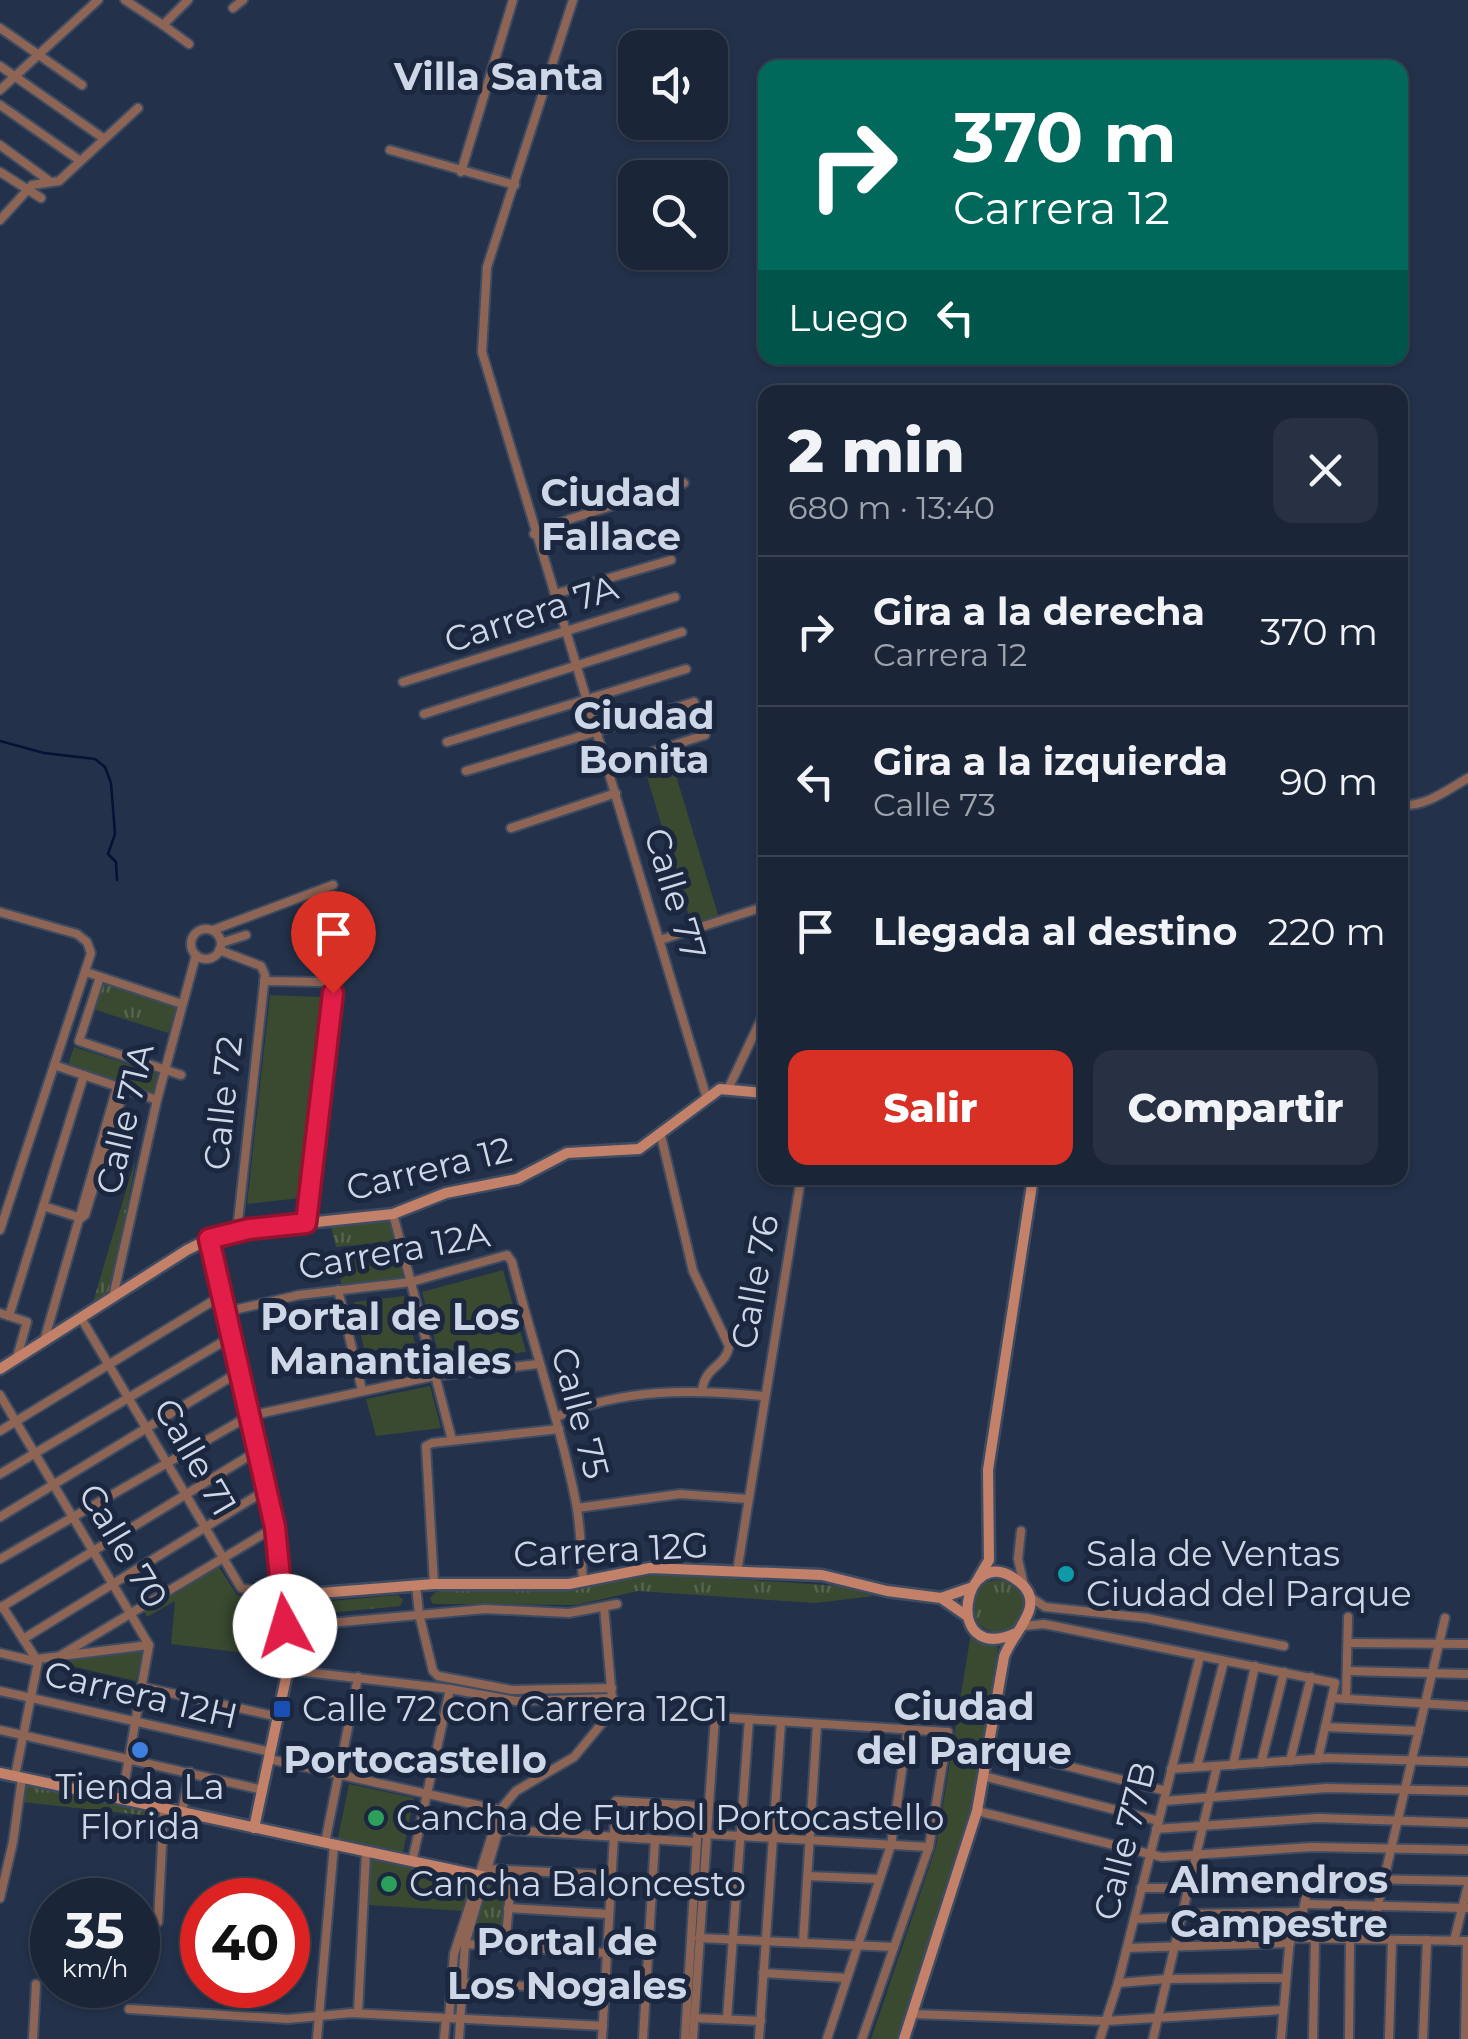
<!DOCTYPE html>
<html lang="es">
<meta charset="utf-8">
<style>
:root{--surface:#1a2538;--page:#273143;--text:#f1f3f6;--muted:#9fa5ae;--line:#384253;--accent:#d93025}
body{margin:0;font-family:Montserrat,sans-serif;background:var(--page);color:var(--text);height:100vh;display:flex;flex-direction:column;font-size:38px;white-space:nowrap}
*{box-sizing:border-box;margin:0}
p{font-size:32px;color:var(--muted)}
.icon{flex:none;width:55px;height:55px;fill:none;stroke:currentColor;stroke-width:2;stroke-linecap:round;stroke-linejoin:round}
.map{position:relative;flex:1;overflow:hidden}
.panel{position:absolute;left:758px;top:385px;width:650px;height:800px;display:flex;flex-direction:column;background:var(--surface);border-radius:20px;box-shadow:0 2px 8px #0004,0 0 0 2px var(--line)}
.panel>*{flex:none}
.hud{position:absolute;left:758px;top:60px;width:650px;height:305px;border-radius:20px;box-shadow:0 2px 8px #0004,0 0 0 2px var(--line);background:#00695c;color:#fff;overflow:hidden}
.buttons{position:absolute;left:618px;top:30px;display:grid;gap:20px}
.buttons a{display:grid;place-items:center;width:110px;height:110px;border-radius:20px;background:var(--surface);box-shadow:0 2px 8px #0004,0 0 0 2px var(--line);font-size:50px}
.speed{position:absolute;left:30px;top:1878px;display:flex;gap:20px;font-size:50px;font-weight:700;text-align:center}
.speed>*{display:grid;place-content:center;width:130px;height:130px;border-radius:50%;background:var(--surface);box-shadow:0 2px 8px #0004,0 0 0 2px var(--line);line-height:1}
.speed small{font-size:25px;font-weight:400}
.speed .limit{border:15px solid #d22;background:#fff;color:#111}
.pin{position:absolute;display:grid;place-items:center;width:85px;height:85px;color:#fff;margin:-102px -42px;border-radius:50% 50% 50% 0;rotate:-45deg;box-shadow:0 0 10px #0007}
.pin .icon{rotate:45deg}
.me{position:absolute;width:110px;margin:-55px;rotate:354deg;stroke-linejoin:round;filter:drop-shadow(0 0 8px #0008)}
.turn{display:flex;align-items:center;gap:35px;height:210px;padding:0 30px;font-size:45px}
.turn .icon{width:130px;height:130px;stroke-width:2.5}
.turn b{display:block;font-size:70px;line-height:85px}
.then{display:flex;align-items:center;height:95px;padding:0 30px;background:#0003;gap:20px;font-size:38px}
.round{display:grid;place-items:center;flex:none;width:105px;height:105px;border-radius:20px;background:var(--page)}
.headline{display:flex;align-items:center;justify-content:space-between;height:170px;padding:0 30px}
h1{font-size:60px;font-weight:800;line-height:75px}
.action{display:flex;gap:20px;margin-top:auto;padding:20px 30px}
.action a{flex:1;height:115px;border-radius:20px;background:var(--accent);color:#fff;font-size:40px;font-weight:800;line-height:115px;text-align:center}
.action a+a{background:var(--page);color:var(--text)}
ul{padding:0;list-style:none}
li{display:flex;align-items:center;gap:30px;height:150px;padding:0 30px;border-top:2px solid var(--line)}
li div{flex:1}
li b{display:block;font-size:38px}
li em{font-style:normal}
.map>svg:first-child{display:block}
.grass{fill:url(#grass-tufts)}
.park{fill:#3a4a31}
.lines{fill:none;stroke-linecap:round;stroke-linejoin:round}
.stream{stroke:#041235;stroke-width:2.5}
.street-casing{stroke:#3e4c63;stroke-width:12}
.secondary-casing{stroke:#3e4c63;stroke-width:15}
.street{stroke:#8e6555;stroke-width:8}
.secondary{stroke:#c28168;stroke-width:10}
.route-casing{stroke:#92132f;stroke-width:25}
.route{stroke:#e11d48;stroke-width:18}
.culture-dot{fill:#0f9aa8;stroke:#1a273f;stroke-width:4}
.transit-dot{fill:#1a4fb4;stroke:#1a273f;stroke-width:4}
.shop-dot{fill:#3f7fe0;stroke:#1a273f;stroke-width:4}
.leisure-dot{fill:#2e9e5b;stroke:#1a273f;stroke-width:4}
.labels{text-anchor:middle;stroke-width:10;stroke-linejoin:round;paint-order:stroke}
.street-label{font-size:35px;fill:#ced7e7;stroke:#1a273f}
.poi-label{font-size:35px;fill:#ced7e7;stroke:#1a273f;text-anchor:start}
.neighbourhood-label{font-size:38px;font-weight:bold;fill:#ced7e7;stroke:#1a273f}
</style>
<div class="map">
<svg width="1468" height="2039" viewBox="0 0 1468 2039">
<defs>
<pattern id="grass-tufts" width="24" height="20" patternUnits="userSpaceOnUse" patternTransform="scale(2.5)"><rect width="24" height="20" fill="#3a4a31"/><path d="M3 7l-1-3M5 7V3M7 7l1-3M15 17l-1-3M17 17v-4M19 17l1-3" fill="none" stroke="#55634f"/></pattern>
</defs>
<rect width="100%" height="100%" fill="#23314a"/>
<g class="grass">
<path d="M102 982 177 1007 168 1033 93 1009Z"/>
<path d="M136 1160 110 1294 92 1306 130 1177Z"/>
<path d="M390 1220 394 1241 336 1247 331 1227Z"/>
<path d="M660 1574 839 1586 874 1596 815 1603 638 1591 575 1605 433 1604 430 1598 436 1592 458 1588 587 1586Z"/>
<circle cx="998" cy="1606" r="26"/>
<path d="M398 1595 403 1600 400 1606 297 1616 293 1609 299 1604Z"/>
<path d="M25 1781 161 1810 160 1817 22 1802Z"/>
<path d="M491 1875 507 1876 503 1942 468 1940Z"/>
</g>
<g class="park">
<path d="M668 749 719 918 692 926 641 757Z"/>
<path d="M270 995 321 997 300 1198 247 1204Z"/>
<path d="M74 1047 159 1074 153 1095 67 1068Z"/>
<path d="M398 1249 403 1277 341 1285 338 1256Z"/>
<path d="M503 1270 526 1352 441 1363 422 1292Z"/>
<path d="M404 1296 420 1365 370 1376 354 1302Z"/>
<path d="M430 1386 441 1428 376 1436 366 1399Z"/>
<path d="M217 1564 237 1595 273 1602 278 1657 171 1644 175 1601 147 1617 143 1609Z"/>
<path d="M971 1633 978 1640 998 1647 973 1801 901 2039H871L936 1847Z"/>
<path d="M143 1650 136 1681 53 1662Z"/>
<path d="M349 1784 414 1798 403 1852 338 1838Z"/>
<path d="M371 1857 473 1880 463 1911 368 1905Z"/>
</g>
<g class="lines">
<path class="stream" d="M0 741 44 753 95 759 105 767 111 783 115 834 108 854 116 862 117 880"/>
<defs>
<g id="street">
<path d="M125 0 163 25 188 0"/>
<path d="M573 0 487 267 482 352 707 1099"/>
<path d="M233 8 243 0"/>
<path d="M163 25 189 44"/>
<path d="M0 28 82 85"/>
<path d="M0 66 103 138"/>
<path d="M0 90 98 0"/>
<path d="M0 105 79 160"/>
<path d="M0 145 48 180"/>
<path d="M390 150 515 185"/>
<path d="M0 172 41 198"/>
<path d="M461 172 513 0"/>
<path d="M0 220 32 185 59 181 138 108"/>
<path d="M534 534 570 519 684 483"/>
<path d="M555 594 671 560"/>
<path d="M403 682 675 597"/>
<path d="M424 714 682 632"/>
<path d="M447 742 686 669"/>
<path d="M608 766 705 735"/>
<path d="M466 771 694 702"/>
<path d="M1400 805C1426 807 1447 790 1468 778"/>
<path d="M511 828 616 793"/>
<path d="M0 912 77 934 87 942 91 953 0 1230"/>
<circle cx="206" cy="944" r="15"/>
<path d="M213 930 333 885"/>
<path d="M660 940 763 907"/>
<path d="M221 943 246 935"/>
<path d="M219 950 261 966 265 975 237 1231"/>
<path d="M86 972 182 1004"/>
<path d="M100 977 79 1041 181 1075"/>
<path d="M264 981 326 982 333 993 307 1223"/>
<path d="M54 1065 157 1100"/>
<path d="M729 1087 765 1011"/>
<path d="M661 1136 693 1271 729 1346C726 1367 705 1365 702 1391"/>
<path d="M43 1206 81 1218"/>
<path d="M393 1214 452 1440"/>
<path d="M81 1218 85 1215 124 1090"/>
<path d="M338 1290 362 1390"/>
<path d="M113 1297 157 1100 196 955"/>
<path d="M225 1312 299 1295 411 1282 507 1255 512 1262C532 1343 560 1422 576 1503 581 1529 581 1556 583 1581"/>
<path d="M0 1313 27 1322 17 1357"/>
<path d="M9 1316 84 1075"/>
<path d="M81 1318 241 1588 282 1596"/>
<path d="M44 1341 117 1087"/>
<path d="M0 1395 149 1645 122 1797"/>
<path d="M556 1417C623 1388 692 1389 763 1396"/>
<path d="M0 1431 221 1296"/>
<path d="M0 1474 231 1337"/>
<path d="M577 1508 680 1494 748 1499"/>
<path d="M0 1517 239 1372"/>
<path d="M1021 1531 1018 1559 1024 1586"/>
<path d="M0 1559 249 1416 434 1376 538 1364"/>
<path d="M737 1572 801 1178"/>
<path d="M434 1584 426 1446 432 1443 559 1429"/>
<path d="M416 1585 419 1614 433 1671 438 1676 512 1690 612 1688"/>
<path d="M1029 1596 1045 1607 1147 1618 1284 1646"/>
<path d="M2 1606 38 1662 15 1776"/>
<path d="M0 1608 257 1451"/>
<path d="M1024 1626 1044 1624 1335 1683 1318 1759"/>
<path d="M285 1627 485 1609 569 1613 617 1604"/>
<path d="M23 1639 266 1490"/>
<path d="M1348 1643 1468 1644"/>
<path d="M0 1653 38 1662"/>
<path d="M58 1657 275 1527"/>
<path d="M37 1659 149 1645"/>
<path d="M289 1670 450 1689 516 1701 613 1698"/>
<path d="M1348 1671 1468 1674"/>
<path d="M143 1687 279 1717"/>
<path d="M0 1691 271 1752"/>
<path d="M1332 1698 1468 1706"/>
<path d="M1346 1699 1348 1617"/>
<path d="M1325 1727 1419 1731"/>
<path d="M0 1730 263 1790"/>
<path d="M988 1746 1166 1791"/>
<path d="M269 1759 500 1810"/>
<path d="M1290 1761 1311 1677"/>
<path d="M1261 1763 1284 1672"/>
<path d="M1233 1765 1255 1666"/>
<path d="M1197 1767 1224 1661"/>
<path d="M1171 1769 1328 1758 1468 1762"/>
<path d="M983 1776 1159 1821"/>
<path d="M1164 1801 1327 1788 1468 1791"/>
<path d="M182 1811 190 1772"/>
<path d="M977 1811 1162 1857 1311 1847 1468 1850"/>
<path d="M1156 1829 1318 1818 1468 1823"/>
<path d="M495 1833 508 1830 696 1842"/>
<path d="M704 1834 929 1847"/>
<path d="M325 1843 358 1677"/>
<path d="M412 1862 450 1689"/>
<path d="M488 1869 611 1875"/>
<path d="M808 1876 879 1879"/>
<path d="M1189 1885 1301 1881 1310 1878 1468 1881"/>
<path d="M1141 1888H1189"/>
<path d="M0 1898 13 1842 22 1778"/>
<path d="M1305 1904 1468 1908"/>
<path d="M508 1908 608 1914"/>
<path d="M1182 1914 1303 1912"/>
<path d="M1134 1919 1182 1917"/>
<path d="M158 1922 164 1807"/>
<path d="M699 1938 894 1947"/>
<path d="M1297 1938 1310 1878"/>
<path d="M1370 1939 1445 1618"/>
<path d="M1454 1941 1468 1885"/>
<path d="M803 1943 817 1724"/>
<path d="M465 1944 607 1953"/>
<path d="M505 1947 512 1871"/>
<path d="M1127 1948 1290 1943"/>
<path d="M763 1973 847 1978"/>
<path d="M462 1983 687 1994"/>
<path d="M1118 1983 1167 1979 1285 1978"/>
<path d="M129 2009 288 2019 351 2013 603 2026"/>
<path d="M358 2013 366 1852"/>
<path d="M912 2014 1106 2021 1282 2010"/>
<path d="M449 2018 454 1954 500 1810 516 1791 574 1757 613 1710 604 1607"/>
<path d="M694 2018 761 2021"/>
<path d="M727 2019 749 1719"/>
<path d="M33 2039 36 1984"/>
<path d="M317 2039 334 1845"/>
<path d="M444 2039 446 2018"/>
<path d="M459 2039 465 1944 498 1832"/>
<path d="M602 2039 616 1801 699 1806 685 2039"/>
<path d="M643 2039 655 1840"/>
<path d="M693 2039 715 1717 948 1732 929 1847 862 2039"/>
<path d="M759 2039 781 1722"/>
<path d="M827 2039 891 1845 908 1730"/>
<path d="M1100 2039 1118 1983 1200 1656"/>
<path d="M1153 2039 1217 1766"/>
<path d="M1281 2039 1290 1938 1468 1941"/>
<path d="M1313 2039 1315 1938"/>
<path d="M1349 2039 1350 1939"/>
<path d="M1389 2039 1392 1940"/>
<path d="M1423 2039 1427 1940"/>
<path d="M1465 2039 1467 1941"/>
</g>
<g id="secondary">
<path d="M209 1239 275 1527 289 1664 254 1828"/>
<path d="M0 1369 187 1250 209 1239 249 1229 393 1214 446 1193 517 1179 567 1153 639 1149 720 1089 765 1093"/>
<path d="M978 1579 989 1560 988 1470 1033 1178"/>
<path d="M282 1596 434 1584H569L650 1568 822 1575 887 1591 941 1598 970 1588"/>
<path d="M941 1598 967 1616"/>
<path d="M0 1773 486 1877"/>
<path d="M904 2039 977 1811 1004 1657C1011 1633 1050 1605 1018 1581 962 1537 941 1667 1016 1633"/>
</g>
</defs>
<use href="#street" class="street-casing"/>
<use href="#secondary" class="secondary-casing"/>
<use href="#street" class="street"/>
<use href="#secondary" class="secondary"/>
</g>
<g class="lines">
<defs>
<path id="route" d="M285 1626 275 1527 209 1239 249 1229 306 1223 333 993"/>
</defs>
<use href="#route" class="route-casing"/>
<use href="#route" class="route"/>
</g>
<circle class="culture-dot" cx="1066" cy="1574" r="10"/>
<rect class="transit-dot" x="272" y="1699" width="20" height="20" rx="5"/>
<circle class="shop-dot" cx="140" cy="1750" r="10"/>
<g class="leisure-dot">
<circle cx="376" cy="1818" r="10"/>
<circle cx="389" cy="1884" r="10"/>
</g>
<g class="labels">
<g class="street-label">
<text transform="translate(531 614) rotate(-18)" y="12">Carrera 7A</text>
<text transform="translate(675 894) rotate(73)" y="12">Calle 77</text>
<text transform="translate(223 1103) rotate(-84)" y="12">Calle 72</text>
<text transform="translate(125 1119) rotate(-77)" y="12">Calle 71A</text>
<text transform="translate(429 1169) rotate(-14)" y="12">Carrera 12</text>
<text transform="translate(394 1251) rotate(-10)" y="12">Carrera 12A</text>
<text transform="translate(755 1282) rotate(-80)" y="12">Calle 76</text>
<text transform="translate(580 1413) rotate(75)" y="12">Calle 75</text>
<text transform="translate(195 1457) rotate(60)" y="12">Calle 71</text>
<text transform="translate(123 1546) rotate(59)" y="12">Calle 70</text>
<text transform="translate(611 1550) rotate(-3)" y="12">Carrera 12G</text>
<text transform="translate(141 1695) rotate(13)" y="12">Carrera 12H</text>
<text transform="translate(1125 1841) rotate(-76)" y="12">Calle 77B</text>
</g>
<g class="poi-label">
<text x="1086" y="1566">Sala de Ventas<tspan x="1086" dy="40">Ciudad del Parque</tspan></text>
<text x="302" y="1721">Calle 72 con Carrera 12G1</text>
<text x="140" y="1799" text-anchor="middle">Tienda La<tspan x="140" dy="40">Florida</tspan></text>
<text x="396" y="1830">Cancha de Furbol Portocastello</text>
<text x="409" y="1896">Cancha Baloncesto</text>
</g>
<g class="neighbourhood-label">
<text x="499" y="90">Villa Santa</text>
<text x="611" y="506">Ciudad<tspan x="611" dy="44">Fallace</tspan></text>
<text x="644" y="729">Ciudad<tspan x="644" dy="44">Bonita</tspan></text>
<text x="390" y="1330">Portal de Los<tspan x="390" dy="44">Manantiales</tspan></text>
<text x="964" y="1720">Ciudad<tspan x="964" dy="44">del Parque</tspan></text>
<text x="415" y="1773">Portocastello</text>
<text x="1279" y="1893">Almendros<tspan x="1279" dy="44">Campestre</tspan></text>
<text x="567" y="1955">Portal de<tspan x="567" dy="44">Los Nogales</tspan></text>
</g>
</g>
</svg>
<div class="buttons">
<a><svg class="icon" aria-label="sound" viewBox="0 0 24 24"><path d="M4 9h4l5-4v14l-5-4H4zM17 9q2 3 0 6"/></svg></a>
<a><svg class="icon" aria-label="search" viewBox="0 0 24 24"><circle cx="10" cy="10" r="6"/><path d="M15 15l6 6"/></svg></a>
</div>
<div class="speed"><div>35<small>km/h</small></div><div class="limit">40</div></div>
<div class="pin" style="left:333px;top:993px;background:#d93025"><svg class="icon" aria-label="arrive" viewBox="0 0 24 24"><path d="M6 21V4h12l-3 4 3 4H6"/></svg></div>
<svg class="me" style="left:285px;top:1626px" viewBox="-20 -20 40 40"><circle r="19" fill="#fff"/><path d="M0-13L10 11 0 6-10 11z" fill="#e11d48"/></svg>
<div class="hud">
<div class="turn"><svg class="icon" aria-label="right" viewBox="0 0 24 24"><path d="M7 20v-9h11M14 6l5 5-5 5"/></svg><div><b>370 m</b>Carrera 12</div></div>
<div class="then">Luego<svg class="icon" aria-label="left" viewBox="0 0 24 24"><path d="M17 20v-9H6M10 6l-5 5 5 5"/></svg></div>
</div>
<section class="panel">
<div class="headline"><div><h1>2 min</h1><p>680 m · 13:40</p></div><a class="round"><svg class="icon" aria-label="close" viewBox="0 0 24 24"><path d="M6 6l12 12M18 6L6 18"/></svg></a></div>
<ul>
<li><svg class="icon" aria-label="right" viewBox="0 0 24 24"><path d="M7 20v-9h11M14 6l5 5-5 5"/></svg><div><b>Gira a la derecha</b><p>Carrera 12</p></div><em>370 m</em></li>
<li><svg class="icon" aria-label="left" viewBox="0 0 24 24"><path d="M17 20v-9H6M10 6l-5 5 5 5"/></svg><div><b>Gira a la izquierda</b><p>Calle 73</p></div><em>90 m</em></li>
<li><svg class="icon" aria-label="arrive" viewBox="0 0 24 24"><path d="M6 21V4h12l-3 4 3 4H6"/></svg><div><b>Llegada al destino</b></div><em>220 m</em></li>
</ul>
<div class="action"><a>Salir</a><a>Compartir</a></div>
</section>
</div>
